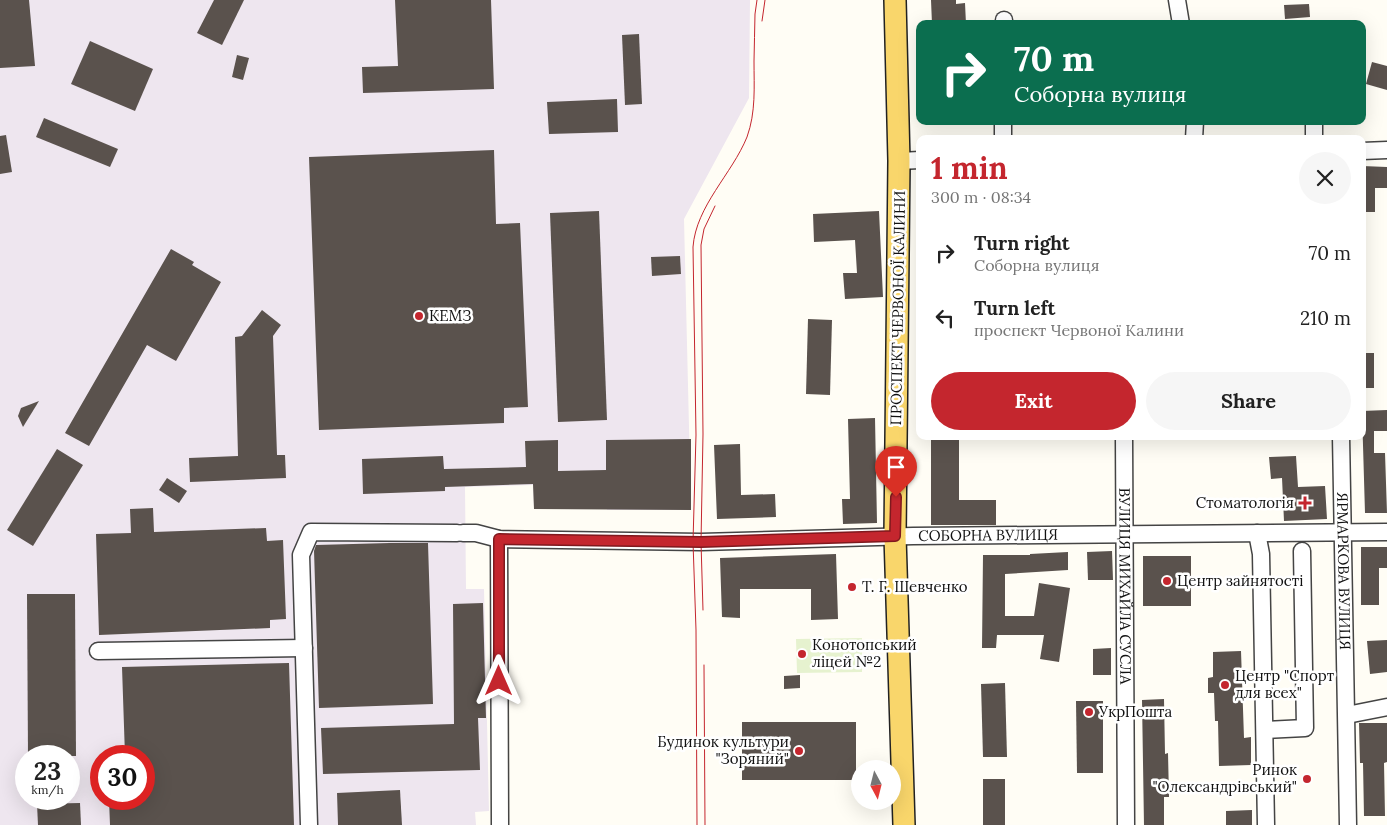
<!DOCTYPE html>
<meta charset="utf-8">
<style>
:root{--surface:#fff;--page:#f6f6f6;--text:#222;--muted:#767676;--accent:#c4262e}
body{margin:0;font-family:Lora,serif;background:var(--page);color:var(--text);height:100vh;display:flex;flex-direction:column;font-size:19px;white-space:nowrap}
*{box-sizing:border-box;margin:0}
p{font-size:16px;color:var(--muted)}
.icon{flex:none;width:28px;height:28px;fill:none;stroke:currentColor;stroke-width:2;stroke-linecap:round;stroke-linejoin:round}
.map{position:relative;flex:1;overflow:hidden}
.panel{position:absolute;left:916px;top:135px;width:450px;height:305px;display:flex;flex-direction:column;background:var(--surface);border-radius:10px;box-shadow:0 5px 20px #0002}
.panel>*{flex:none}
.hud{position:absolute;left:916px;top:20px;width:450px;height:105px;border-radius:10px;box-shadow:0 5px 20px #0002;background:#0b6e4f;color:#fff;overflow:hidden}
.needle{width:32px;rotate:173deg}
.controls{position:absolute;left:851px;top:760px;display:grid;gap:10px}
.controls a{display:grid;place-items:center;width:50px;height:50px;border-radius:50%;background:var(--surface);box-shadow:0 5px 20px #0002;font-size:25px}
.speed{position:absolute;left:15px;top:745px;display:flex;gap:10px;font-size:25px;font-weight:700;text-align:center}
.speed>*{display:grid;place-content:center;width:65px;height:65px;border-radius:50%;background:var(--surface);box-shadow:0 5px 20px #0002;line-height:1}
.speed small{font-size:12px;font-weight:400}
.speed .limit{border:8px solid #d22;background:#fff;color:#111}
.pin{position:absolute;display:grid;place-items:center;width:42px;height:42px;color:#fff;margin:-51px -21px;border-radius:50% 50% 50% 0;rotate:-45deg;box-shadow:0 0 5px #0007}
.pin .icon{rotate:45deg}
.me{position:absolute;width:55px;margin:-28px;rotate:0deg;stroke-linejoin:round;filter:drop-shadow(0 0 4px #0008)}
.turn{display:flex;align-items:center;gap:18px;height:105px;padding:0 15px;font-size:22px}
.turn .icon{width:65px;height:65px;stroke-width:2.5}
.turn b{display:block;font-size:35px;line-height:42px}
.round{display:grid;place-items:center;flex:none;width:52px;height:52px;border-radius:26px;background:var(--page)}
.summary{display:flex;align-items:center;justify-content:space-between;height:85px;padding:0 15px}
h1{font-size:30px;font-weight:800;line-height:38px;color:var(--accent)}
.action{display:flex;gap:10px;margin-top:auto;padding:10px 15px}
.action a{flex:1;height:58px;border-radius:30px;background:var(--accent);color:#fff;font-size:20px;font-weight:800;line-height:58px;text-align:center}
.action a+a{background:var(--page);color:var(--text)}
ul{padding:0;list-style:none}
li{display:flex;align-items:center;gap:15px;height:65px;padding:0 15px}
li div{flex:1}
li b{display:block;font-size:19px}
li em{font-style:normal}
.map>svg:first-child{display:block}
.industrial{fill:#eee6ef;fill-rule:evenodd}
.pitch{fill:#e6f2cf}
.building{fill:#5a524d}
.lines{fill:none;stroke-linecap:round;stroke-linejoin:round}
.minor-casing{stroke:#444;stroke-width:19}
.major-casing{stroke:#222;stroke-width:24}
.minor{stroke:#fff;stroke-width:16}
.major{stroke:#f9d66b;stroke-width:21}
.tram{stroke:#c4262e;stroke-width:1}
.route-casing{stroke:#7f191e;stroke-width:12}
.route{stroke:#c4262e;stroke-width:9}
.poi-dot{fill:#c4262e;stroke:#fff;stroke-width:2}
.labels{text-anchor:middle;stroke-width:5;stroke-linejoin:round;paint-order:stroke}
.street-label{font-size:15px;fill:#111;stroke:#fff}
.poi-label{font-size:15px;fill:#111;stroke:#fff;text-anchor:start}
</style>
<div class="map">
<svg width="1387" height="825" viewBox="0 0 1387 825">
<rect width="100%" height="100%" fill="#fffdf5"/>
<path class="industrial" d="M0 0H750L749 98 684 219 691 510H607L606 497 596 508 534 509 533 485 465 487 466 589H484L489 811 475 812 476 825H0ZM26 756H69V799H26ZM101 756H144V799H101Z"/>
<path class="pitch" d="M862 638V672L797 673 796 639Z"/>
<g class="building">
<path d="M0 0H29L35 66 0 68Z"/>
<path d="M214 0H244L222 45 197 33Z"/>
<path d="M395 0H491L494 89 363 93 362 67 398 66Z"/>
<path d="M931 0H956V4L965 3 966 24H932Z"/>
<path d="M1309 4 1310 17 1285 19 1284 5Z"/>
<path d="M639 34 642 104 625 105 622 35Z"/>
<path d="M90 41 153 69 135 111 71 84Z"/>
<path d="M237 55 249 58 243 80 232 77Z"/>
<path d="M1372 62 1387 66V90L1366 84Z"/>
<path d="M617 99 618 132 549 134 547 102Z"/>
<path d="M44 118 118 149 110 167 36 137Z"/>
<path d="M6 135 12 172 0 174V136Z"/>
<path d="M494 150 496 224 520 223 528 407 504 408V423L319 430 309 157Z"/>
<path d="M1362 166 1387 167V188H1375V212H1362Z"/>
<path d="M599 211 607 420 558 422 550 213Z"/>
<path d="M879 211 883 297 845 299 843 273H857L855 240 814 242 813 214Z"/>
<path d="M171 249 194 262 192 265 221 282 176 361 147 345 89 446 65 433Z"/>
<path d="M680 256 681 274 652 276 651 257Z"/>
<path d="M262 310 281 325 273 336 277 455H285L286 478 190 482 189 458 238 456 235 337 242 336Z"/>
<path d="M808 319 832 320 830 395 806 394Z"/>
<rect x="1362" y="353" width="12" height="35"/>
<path d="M39 401 23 427 18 416 21 408Z"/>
<path d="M1387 410V431H1374V453H1385L1387 513H1365L1362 411Z"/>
<path d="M875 418 877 523 843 524 842 499H850L848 419Z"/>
<path d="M931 436H959V500H996V525H931Z"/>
<path d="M691 439V510L534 509 533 484 445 487V491L363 494 362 459 443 456 444 469 526 467 525 441 558 440V471L606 470V440Z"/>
<path d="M740 444 741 495 775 494 776 517 717 519 714 445Z"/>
<path d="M57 449 83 465 33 546 7 530Z"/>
<path d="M1296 456 1298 487 1325 486 1327 519 1284 521 1282 478 1271 479 1269 457Z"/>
<path d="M167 478 187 491 179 503 159 490Z"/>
<path d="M153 508 154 532 266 528 267 541 283 540 286 619 270 620V628L99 635 96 534 131 533 130 509Z"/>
<path d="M390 543H428L433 704 319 708 314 551 316 545Z"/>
<path d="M1361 547H1387V568H1379V605H1361Z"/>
<path d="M1112 551 1113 580H1088L1087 552Z"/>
<path d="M1068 552V570L1005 574V616H1034L1039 583 1070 588 1059 662 1040 659 1044 635H997L996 648H982L983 555H1030V554Z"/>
<path d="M836 554 838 619 811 620V589H740V618L722 617 720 558Z"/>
<rect x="1143" y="556" width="48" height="50"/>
<path d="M27 594H75L76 756H28Z"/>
<path d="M483 603 486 718H478L480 770 323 774 321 728 454 724 453 604Z"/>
<path d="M1387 640V672L1370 674 1367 641Z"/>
<path d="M1111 648V675H1093V649Z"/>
<path d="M1241 651 1244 738 1251 737V765L1219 766 1218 721H1215L1214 693H1208V678L1213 677V652Z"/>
<path d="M289 663 294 825H110L109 799H144V756H125L122 667Z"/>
<path d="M800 675V688L784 689V676Z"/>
<path d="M1005 683 1007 757H983L981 684Z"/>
<path d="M1164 699 1165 754 1168 753 1169 797H1164V825H1144L1142 700Z"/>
<path d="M1076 701H1103V773H1077Z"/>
<rect x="742" y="722" width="114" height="58"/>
<path d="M1359 723H1387V762L1384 763 1385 816H1364L1363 763H1360Z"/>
<rect x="983" y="779" width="22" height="46"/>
<path d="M400 790 402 825H338L337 793Z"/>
<path d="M80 803 81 825H38L37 804Z"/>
<path d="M1252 810V825H1226V811Z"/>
</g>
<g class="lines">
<defs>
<g id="minor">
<path d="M1177 0 1181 24"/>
<path d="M1004 24V20"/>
<path d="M1314 121V139"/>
<path d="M1003 139V121"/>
<path d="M1194 139 1195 121"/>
<path d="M1362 151 1387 150"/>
<path d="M899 161 920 160"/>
<path id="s1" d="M1124 436 1126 825"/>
<path id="s2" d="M1341 436 1348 825"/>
<path id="s3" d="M463 533H476L499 539 701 542 913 536 1387 532"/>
<path d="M1257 533 1261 554 1266 825"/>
<path d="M499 539 500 825"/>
<path d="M98 651 304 648"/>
<path d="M1347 715 1387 707"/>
<path d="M1265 730 1305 728 1302 551"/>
<path d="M309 825 301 555 311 532 457 533"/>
</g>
<path id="major" d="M895 0 899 161 895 536 904 825"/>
</defs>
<use href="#minor" class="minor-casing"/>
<use href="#major" class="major-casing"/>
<use href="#minor" class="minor"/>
<use href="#major" class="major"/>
<g class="tram">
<path d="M762 21 765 0"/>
<path d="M703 610 701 542 703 434 701 245 704 229 715 206"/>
<path d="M704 665 705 825"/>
<path d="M697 825 696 630 693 542 696 435 693 247C696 206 732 174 747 137 756 112 754 87 754 61 754 45 755 30 755 14L757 0"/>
</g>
</g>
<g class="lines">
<defs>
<path id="route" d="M499 681V539L701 542 895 536 896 497"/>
</defs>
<use href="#route" class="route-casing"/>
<use href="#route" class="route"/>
</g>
<g class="poi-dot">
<circle cx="419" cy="316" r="5"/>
<path d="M1302.5 495.5h5v5h5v5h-5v5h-5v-5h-5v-5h5z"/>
<circle cx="1167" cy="581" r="5"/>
<circle cx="852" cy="587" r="5"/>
<circle cx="802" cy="654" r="5"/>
<circle cx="1225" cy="685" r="5"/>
<circle cx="1089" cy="712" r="5"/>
<circle cx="799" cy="751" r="5"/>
<circle cx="1307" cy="779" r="5"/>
</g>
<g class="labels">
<g class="street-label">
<text transform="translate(898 308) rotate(-89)" y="5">ПРОСПЕКТ ЧЕРВОНОЇ КАЛИНИ</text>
<text dy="5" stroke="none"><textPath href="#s3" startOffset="526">СОБОРНА ВУЛИЦЯ</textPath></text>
<text dy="5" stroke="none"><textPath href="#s2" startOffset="135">ЯРМАРКОВА ВУЛИЦЯ</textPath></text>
<text dy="5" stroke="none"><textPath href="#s1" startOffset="150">ВУЛИЦЯ МИХАЙЛА СУСЛА</textPath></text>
</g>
<g class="poi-label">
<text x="429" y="321">КЕМЗ</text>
<text x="1294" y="508" text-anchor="end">Стоматологія</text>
<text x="1177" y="586">Центр зайнятості</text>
<text x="862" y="592">Т. Г. Шевченко</text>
<text x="812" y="650">Конотопський<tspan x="812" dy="17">ліцей №2</tspan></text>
<text x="1235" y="681">Центр "Спорт<tspan x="1235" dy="17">для всех"</tspan></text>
<text x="1099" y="717">УкрПошта</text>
<text x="789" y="747" text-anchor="end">Будинок культури<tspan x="789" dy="17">"Зоряний"</tspan></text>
<text x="1297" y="775" text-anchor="end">Ринок<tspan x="1297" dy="17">"Олександрівський"</tspan></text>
</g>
</g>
</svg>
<div class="controls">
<a><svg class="needle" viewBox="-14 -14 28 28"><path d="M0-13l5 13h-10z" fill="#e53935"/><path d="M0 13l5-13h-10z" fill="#767676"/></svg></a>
</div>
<div class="speed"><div>23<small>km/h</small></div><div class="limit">30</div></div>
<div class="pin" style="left:896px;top:497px;background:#d93025"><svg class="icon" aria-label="arrive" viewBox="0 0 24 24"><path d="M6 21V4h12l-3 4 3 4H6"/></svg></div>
<svg class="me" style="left:499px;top:681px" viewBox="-20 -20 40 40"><path d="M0-17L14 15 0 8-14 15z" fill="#c4262e" stroke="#fff" stroke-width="4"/></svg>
<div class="hud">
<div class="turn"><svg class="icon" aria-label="right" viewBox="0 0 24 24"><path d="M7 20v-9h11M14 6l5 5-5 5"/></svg><div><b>70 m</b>Соборна вулиця</div></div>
</div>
<section class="panel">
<div class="summary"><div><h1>1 min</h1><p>300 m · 08:34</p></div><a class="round"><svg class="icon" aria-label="close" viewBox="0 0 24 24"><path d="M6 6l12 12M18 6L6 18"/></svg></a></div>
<ul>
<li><svg class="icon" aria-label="right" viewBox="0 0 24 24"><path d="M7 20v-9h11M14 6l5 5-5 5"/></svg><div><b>Turn right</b><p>Соборна вулиця</p></div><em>70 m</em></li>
<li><svg class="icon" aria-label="left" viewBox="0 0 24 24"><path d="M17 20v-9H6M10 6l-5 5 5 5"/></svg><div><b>Turn left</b><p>проспект Червоної Калини</p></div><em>210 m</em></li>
</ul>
<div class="action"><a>Exit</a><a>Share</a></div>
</section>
</div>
